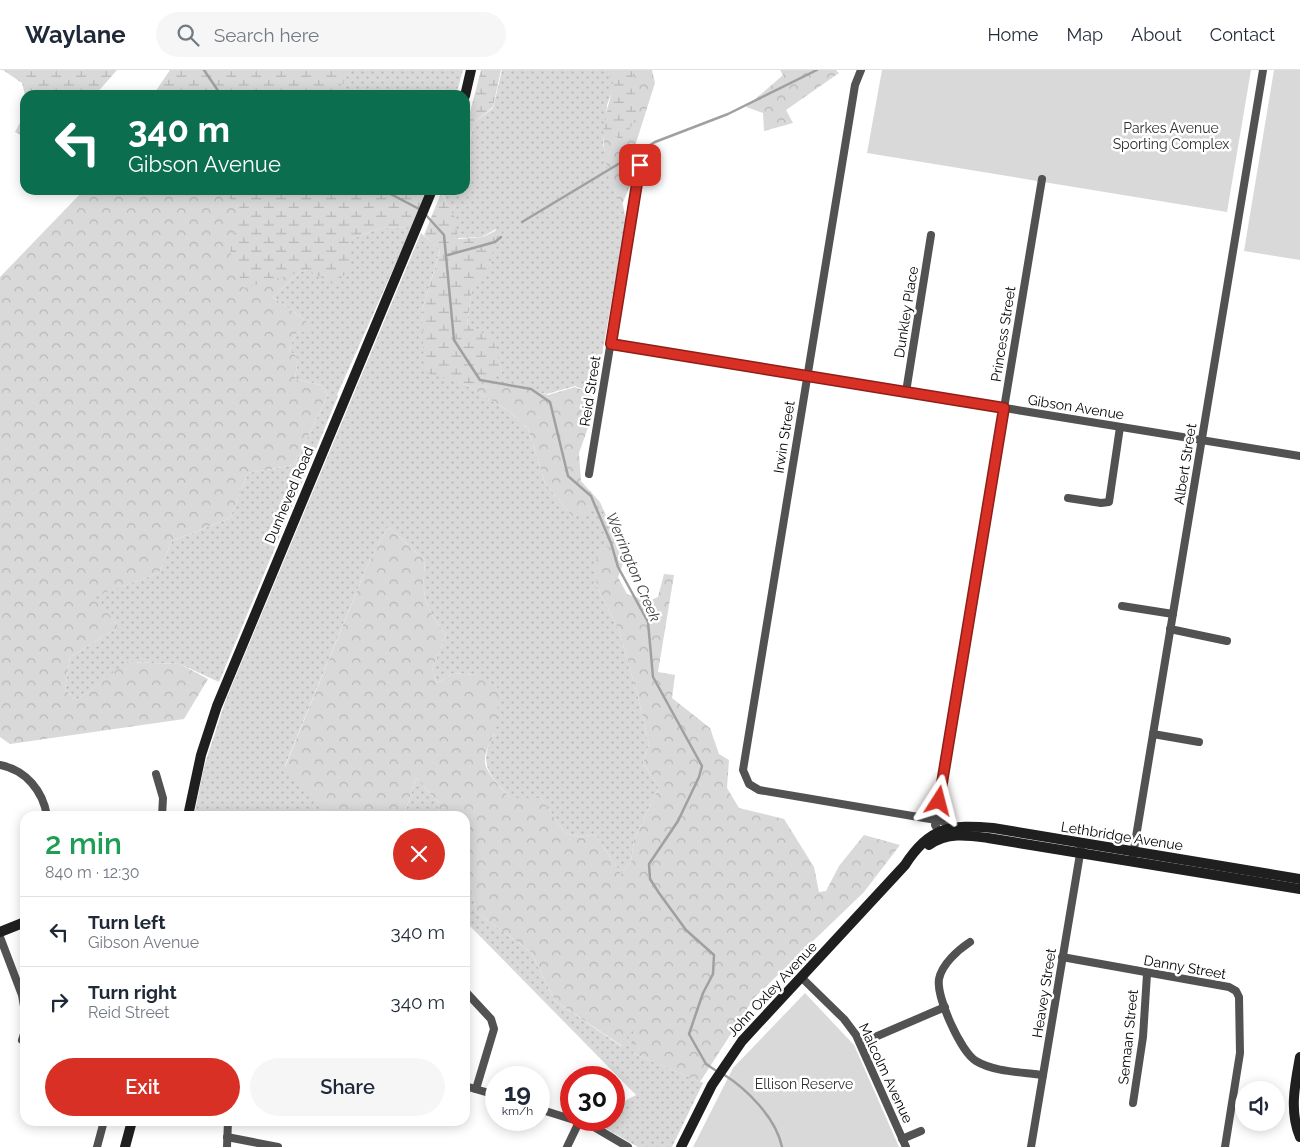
<!DOCTYPE html>
<meta charset="utf-8">
<style>
:root{--surface:#fff;--page:#f6f6f7;--text:#1f2937;--muted:#747a83;--line:#e0e1e3;--accent:#d93025}
body{margin:0;font-family:Raleway,sans-serif;background:var(--page);color:var(--text);height:100vh;display:flex;flex-direction:column;font-size:19px;white-space:nowrap}
*{box-sizing:border-box;margin:0}
p{font-size:16px;color:var(--muted)}
.icon{flex:none;width:28px;height:28px;fill:none;stroke:currentColor;stroke-width:2;stroke-linecap:round;stroke-linejoin:round}
.map{position:relative;flex:1;overflow:hidden}
.panel{position:absolute;left:20px;top:741px;width:450px;height:315px;display:flex;flex-direction:column;background:var(--surface);border-radius:15px;box-shadow:0 2px 12px #0003}
.panel>*{flex:none}
.top-card{position:absolute;left:20px;top:20px;width:450px;height:105px;border-radius:15px;box-shadow:0 2px 12px #0003;background:#0b6e4f;color:#fff;overflow:hidden}
.tools{position:absolute;left:1235px;top:1011px;display:grid;gap:10px}
.tools a{display:grid;place-items:center;width:50px;height:50px;border-radius:50%;background:var(--surface);box-shadow:0 2px 12px #0003;font-size:25px}
.speed{position:absolute;left:485px;top:996px;display:flex;gap:10px;font-size:25px;font-weight:700;text-align:center}
.speed>*{display:grid;place-content:center;width:65px;height:65px;border-radius:50%;background:var(--surface);box-shadow:0 2px 12px #0003;line-height:1}
.speed small{font-size:12px;font-weight:400}
.speed .limit{border:8px solid #d22;background:#fff;color:#111}
.pin{position:absolute;display:grid;place-items:center;width:42px;height:42px;color:#fff;margin:-21px;border-radius:10px;box-shadow:0 2px 8px #0006}
.me{position:absolute;width:55px;margin:-28px;rotate:9deg;stroke-linejoin:round;filter:drop-shadow(0 0 4px #0008)}
.turn{display:flex;align-items:center;gap:18px;height:105px;padding:0 25px;font-size:22px}
.turn .icon{width:65px;height:65px;stroke-width:2.5}
.turn b{display:block;font-size:35px;line-height:42px}
.round{display:grid;place-items:center;flex:none;width:52px;height:52px;border-radius:26px;background:var(--page)}
.summary{display:flex;align-items:center;justify-content:space-between;height:85px;padding:0 25px}
h1{font-size:30px;font-weight:600;line-height:38px;color:#1e9e55}
.cta{display:flex;gap:10px;margin-top:auto;padding:10px 25px}
.cta a{flex:1;height:58px;border-radius:30px;background:var(--accent);color:#fff;font-size:20px;font-weight:600;line-height:58px;text-align:center}
.cta a+a{background:var(--page);color:var(--text)}
ul{padding:0;list-style:none}
li{display:flex;align-items:center;gap:15px;height:70px;padding:0 25px;border-top:1px solid var(--line)}
li div{flex:1}
li b{display:block;font-size:19px}
li em{font-style:normal}
header{display:flex;align-items:center;gap:30px;box-sizing:border-box;height:70px;padding:0 25px;background:var(--surface);border-bottom:1px solid var(--line)}
header strong{font-size:24px}
nav{display:flex;gap:28px;margin-inline-start:auto;font-size:18px}
.search{width:350px;height:45px;background:var(--page);display:flex;align-items:center;gap:12px;box-sizing:border-box;padding:0 18px;border-radius:28px;color:var(--muted);font-size:19px}
.map>svg:first-child{display:block}
.grass{fill:url(#grass-dots)}
.forest{fill:url(#forest-crowns)}
.wetland{fill:url(#wetland-marsh)}
.park{fill:#d9d9d9}
.lines{fill:none;stroke-linecap:round;stroke-linejoin:round}
.stream{stroke:#a0a0a0;stroke-width:2.5}
.street{stroke:#525252;stroke-width:8}
.secondary{stroke:#1f1f1f;stroke-width:10}
.route-casing{stroke:#8d1f18;stroke-width:12}
.route{stroke:#d93025;stroke-width:9}
.labels{text-anchor:middle;stroke-width:5;stroke-linejoin:round;paint-order:stroke}
.park-label{font-size:14px;fill:#303030;stroke:#fff}
.street-label{font-size:14px;fill:#000;stroke:#fff}
.water-label{font-size:15px;font-style:italic;fill:#414141;stroke:#fff}
</style>
<header>
<strong>Waylane</strong>
<div class="search"><svg class="icon" aria-label="search" viewBox="0 0 24 24"><circle cx="10" cy="10" r="6"/><path d="M15 15l6 6"/></svg>Search here</div>
<nav><a>Home</a><a>Map</a><a>About</a><a>Contact</a></nav>
</header>
<div class="map">
<svg width="1300" height="1077" viewBox="0 0 1300 1077">
<defs>
<pattern id="grass-dots" width="8" height="8" patternUnits="userSpaceOnUse" patternTransform="scale(1.25)"><rect width="8" height="8" fill="#d9d9d9"/><path d="M2 2h.1M6 6h.1" fill="none" stroke="#b8b8b8" stroke-width="1.8" stroke-linecap="round"/></pattern>
<pattern id="forest-crowns" width="20" height="18" patternUnits="userSpaceOnUse" patternTransform="scale(1.25)"><rect width="20" height="18" fill="#d9d9d9"/><path d="M2 6a3 3 0 1 1 6 0M12 15a3 3 0 1 1 6 0" fill="none" stroke="#b8b8b8"/></pattern>
<pattern id="wetland-marsh" width="20" height="14" patternUnits="userSpaceOnUse" patternTransform="scale(1.25)"><rect width="20" height="14" fill="#d9d9d9"/><path d="M1 5h8M5 5V1M11 12h8M15 12V8" fill="none" stroke="#b8b8b8"/></pattern>
</defs>
<rect width="100%" height="100%" fill="#fff"/>
<g class="grass">
<path d="M352 0H463L456 25H343L339 16Z"/>
<path d="M502 0H610L614 15 607 35 603 74 615 122 623 135 626 150 595 324 575 316 547 324 519 318 472 316 502 303 492 269 467 254 472 217 490 195 496 159 482 167 457 168 453 147 442 123 443 120H465V84L475 52 493 38Z"/>
<path d="M412 157 337 325 338 326 219 612 180 594 128 592 77 630 65 620 70 587 119 557 94 526 159 503 172 471 230 448 248 403 294 395 328 325 321 315 295 309 298 287 289 281 295 264 307 260 310 254 273 227 300 202 307 200 351 199V169L381 158Z"/>
<path d="M421 163 440 180 422 241 426 300 468 316 510 342 528 359 545 413 572 446 600 432 618 473 602 480 594 496 598 519 619 561 638 627 649 674 643 693 659 717 634 770 631 792 621 804 595 764 580 767 565 763 541 728H510C490 705 477 695 494 665L476 605 454 603 437 613 432 599 446 565C423 534 422 528 425 490L388 457 367 496 285 696 332 746H194L204 697 225 632Z"/>
<path d="M416 708 439 733 438 746H404Z"/>
<path d="M465 792 467 793 476 842 531 882 555 931 621 976 633 956V983L703 1013 672 1077H638L605 1058 609 1050H614L615 1036 636 1025 465 851Z"/>
</g>
<g class="forest">
<path d="M631 0H652L655 13 635 76 631 113 622 135C606 110 598 65 608 36 612 24 624 11 631 0Z"/>
<path d="M780 0H836L839 3 786 40 793 53 764 61 763 43 746 37 783 5Z"/>
<path d="M84 120H295L300 202 273 227 310 254 308 260 295 264 289 281 298 287 295 309 321 315 328 325 294 395 248 403 230 448 172 471 159 503 95 526 119 557 70 587 65 620 77 630 127 592 180 594 208 609 184 649 10 674 0 667V207Z"/>
<path d="M468 316 522 317 548 325 575 317 593 324 591 349 579 383 581 411 600 432 586 444 572 446 545 413 528 359 510 342Z"/>
<path d="M388 457 425 490C422 528 423 534 446 565L432 599 437 613 454 603 476 605 498 618C498 633 498 649 494 664 490 675 482 684 486 697 491 708 502 719 510 728H541L565 763 580 767 595 764 621 804 631 792 634 770 659 717 643 693 649 674 638 627 619 561 598 519 593 496 602 480 618 473C628 482 622 497 618 507L627 524 648 531 658 527 664 504 674 505 658 602 675 605 672 628 710 658 719 684 729 690 727 718 739 738 784 749 814 797 819 822 826 821 839 796 864 765 900 775 864 822 754 928 700 1012 633 983V957L622 976 555 931 531 882 476 842 467 794 465 792V746H438L439 733 416 708 404 746H332L285 697 367 496Z"/>
</g>
<g class="wetland">
<path d="M3 0H117L95 25H25L22 13Z"/>
<path d="M170 0H352L340 16 344 25H153Z"/>
<path d="M481 0H501L493 37 475 52 465 82V61Z"/>
<path d="M609 0H633C632 32 647 43 621 69L603 62 613 14Z"/>
<path d="M25 43V67L15 62Z"/>
<path d="M182 120H426L412 157 381 158 351 169V199L334 214 307 200 244 218 230 182 240 134 215 121 188 125Z"/>
<path d="M441 123 454 146 458 169 483 167 497 160 490 196 472 218 467 254 493 269 502 303 472 317 424 302 422 241 440 181 424 165Z"/>
</g>
<g class="park">
<path d="M882 0H1251L1227 142 867 83Z"/>
<path d="M1274 0H1300V190L1244 181Z"/>
<path d="M805 923 854 975 899 1077H693L733 998Z"/>
</g>
<g class="lines">
<g class="stream">
<path d="M204 0 221 25"/>
<path d="M383 120 421 140"/>
<path d="M425 144 444 165 454 270 480 310 531 319 550 332 568 406 591 426 611 473 618 497 648 552 653 607 702 696 699 707 678 751 649 794 650 809 659 823 686 860 714 885 713 904 703 923 689 964 706 994 718 1002"/>
<path d="M522 152 655 72 728 44 817 0"/>
<path d="M448 185 495 172 501 167"/>
<path d="M723 1004C747 1019 776 1048 782 1077"/>
</g>
<g class="street">
<path d="M861 0 855 15 743 700 749 714 759 720 942 751 946 753 950 762"/>
<path d="M611 274 1300 386"/>
<path d="M906 322 931 165"/>
<path d="M589 404 640 95"/>
<path d="M1068 428 1101 433 1109 432 1120 357"/>
<path d="M1122 536 1173 544"/>
<path d="M1170 559 1227 571"/>
<path d="M1153 664 1199 672"/>
<path d="M0 695C26 700 43 721 47 746"/>
<path d="M156 704 163 728 162 746"/>
<path d="M942 766 935 755 936 749 1042 109"/>
<path d="M1133 785 1263 0"/>
<path d="M0 867 22 925 25 942"/>
<path d="M970 872C958 880 942 894 939 909 936 927 961 982 976 991 994 1002 1022 1002 1043 1005"/>
<path d="M1062 887 1229 917 1236 921 1239 927 1240 983 1225 1077"/>
<path d="M802 908 844 949 856 965 906 1077"/>
<path d="M465 921 491 949 494 959 476 1019"/>
<path d="M22 970 25 961"/>
<path d="M861 973 945 937"/>
<path d="M465 1016 496 1025"/>
<path d="M1133 1033 1143 967 1147 904"/>
<path d="M539 1039 571 1049"/>
<path d="M574 1050 594 1057 628 1077"/>
<path d="M227 1067 278 1077"/>
<path d="M902 1069 921 1061"/>
<path d="M97 1077 104 1051"/>
<path d="M227 1077 228 1051"/>
<path d="M567 1077 579 1052"/>
<path d="M1031 1077 1081 778"/>
</g>
<g class="secondary">
<path d="M465 26 471 0"/>
<path d="M188 746 201 685 217 636 432 120"/>
<path d="M929 775C947 762 967 765 988 768L1300 819"/>
<path d="M0 862 25 852"/>
<path d="M1300 987C1295 1014 1289 1041 1300 1067"/>
<path d="M125 1077 132 1051"/>
<path d="M681 1077 712 1015 742 971 905 795C929 757 951 754 993 758L1300 809"/>
</g>
</g>
<g class="lines">
<defs>
<path id="route" d="M640 95 611 274 1004 338 939 731"/>
</defs>
<use href="#route" class="route-casing"/>
<use href="#route" class="route"/>
</g>
<g class="labels">
<g class="park-label">
<text x="1171" y="63">Parkes Avenue<tspan x="1171" dy="16">Sporting Complex</tspan></text>
<text x="804" y="1019">Ellison Reserve</text>
</g>
<g class="street-label">
<text transform="translate(906 242) rotate(-81)" y="5">Dunkley Place</text>
<text transform="translate(1003 264) rotate(-81)" y="5">Princess Street</text>
<text transform="translate(590 321) rotate(-81)" y="5">Reid Street</text>
<text transform="translate(1076 337) rotate(9)" y="5">Gibson Avenue</text>
<text transform="translate(784 367) rotate(-81)" y="5">Irwin Street</text>
<text transform="translate(1185 394) rotate(-81)" y="5">Albert Street</text>
<text transform="translate(289 425) rotate(-67)" y="5">Dunheved Road</text>
<text transform="translate(1122 766) rotate(9)" y="5">Lethbridge Avenue</text>
<text transform="translate(1185 897) rotate(10)" y="5">Danny Street</text>
<text transform="translate(772 919) rotate(-47)" y="5">John Oxley Avenue</text>
<text transform="translate(1044 923) rotate(-81)" y="5">Heavey Street</text>
<text transform="translate(1128 967) rotate(-84)" y="5">Semaan Street</text>
<text transform="translate(886 1003) rotate(65)" y="5">Malcolm Avenue</text>
</g>
<g class="water-label">
<text transform="translate(633 497) rotate(67)" y="5">Werrington Creek</text>
</g>
</g>
</svg>
<div class="tools">
<a><svg class="icon" aria-label="sound" viewBox="0 0 24 24"><path d="M4 9h4l5-4v14l-5-4H4zM17 9q2 3 0 6"/></svg></a>
</div>
<div class="speed"><div>19<small>km/h</small></div><div class="limit">30</div></div>
<div class="pin" style="left:640px;top:95px;background:#d93025"><svg class="icon" aria-label="arrive" viewBox="0 0 24 24"><path d="M6 21V4h12l-3 4 3 4H6"/></svg></div>
<svg class="me" style="left:939px;top:731px" viewBox="-20 -20 40 40"><path d="M0-17L14 15 0 8-14 15z" fill="#d93025" stroke="#fff" stroke-width="4"/></svg>
<div class="top-card">
<div class="turn"><svg class="icon" aria-label="left" viewBox="0 0 24 24"><path d="M17 20v-9H6M10 6l-5 5 5 5"/></svg><div><b>340 m</b>Gibson Avenue</div></div>
</div>
<section class="panel">
<div class="summary"><div><h1>2 min</h1><p>840 m · 12:30</p></div><a class="round" style="background:#d93025;color:#fff"><svg class="icon" aria-label="close" viewBox="0 0 24 24"><path d="M6 6l12 12M18 6L6 18"/></svg></a></div>
<ul>
<li><svg class="icon" aria-label="left" viewBox="0 0 24 24"><path d="M17 20v-9H6M10 6l-5 5 5 5"/></svg><div><b>Turn left</b><p>Gibson Avenue</p></div><em>340 m</em></li>
<li><svg class="icon" aria-label="right" viewBox="0 0 24 24"><path d="M7 20v-9h11M14 6l5 5-5 5"/></svg><div><b>Turn right</b><p>Reid Street</p></div><em>340 m</em></li>
</ul>
<div class="cta"><a>Exit</a><a>Share</a></div>
</section>
</div>
